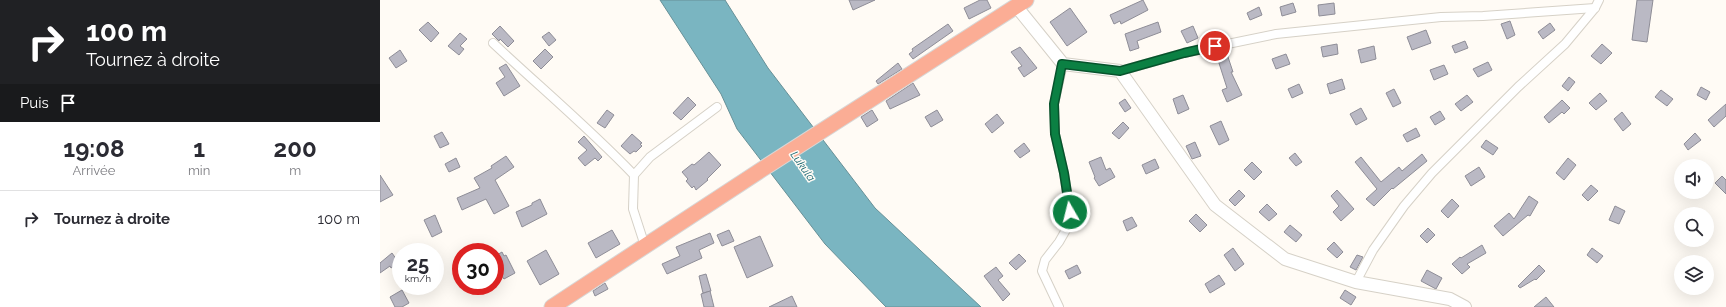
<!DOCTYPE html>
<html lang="fr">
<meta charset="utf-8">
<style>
:root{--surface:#fff;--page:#f2f2f3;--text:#2b2b33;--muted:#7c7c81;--line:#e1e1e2}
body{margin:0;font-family:Raleway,sans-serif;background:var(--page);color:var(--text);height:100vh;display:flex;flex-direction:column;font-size:15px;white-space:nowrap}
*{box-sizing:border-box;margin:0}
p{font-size:13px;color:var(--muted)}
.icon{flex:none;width:22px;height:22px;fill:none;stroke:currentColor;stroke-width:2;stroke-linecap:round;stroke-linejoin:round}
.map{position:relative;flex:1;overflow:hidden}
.sheet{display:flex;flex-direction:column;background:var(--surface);width:380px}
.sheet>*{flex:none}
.guide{background:#202124;color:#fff;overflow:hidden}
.tools{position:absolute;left:1294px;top:159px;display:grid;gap:8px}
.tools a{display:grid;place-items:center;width:40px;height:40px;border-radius:50%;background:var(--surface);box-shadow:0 4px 16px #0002;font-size:20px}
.speed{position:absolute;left:12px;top:243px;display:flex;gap:8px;font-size:20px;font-weight:700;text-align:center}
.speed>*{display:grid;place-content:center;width:52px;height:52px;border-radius:50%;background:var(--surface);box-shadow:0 4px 16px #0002;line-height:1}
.speed small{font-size:10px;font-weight:400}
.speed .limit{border:6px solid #d22;background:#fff;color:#111}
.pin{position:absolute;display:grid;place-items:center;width:34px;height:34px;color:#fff;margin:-17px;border:2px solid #fff;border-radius:50%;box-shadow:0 1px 4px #0007}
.me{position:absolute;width:44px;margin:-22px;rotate:352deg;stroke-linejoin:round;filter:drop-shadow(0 0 3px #0008)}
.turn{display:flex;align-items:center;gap:14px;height:84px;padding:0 20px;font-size:18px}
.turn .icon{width:52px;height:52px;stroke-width:2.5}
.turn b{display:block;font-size:28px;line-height:34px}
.then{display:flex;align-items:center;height:38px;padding:0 20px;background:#0003;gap:8px;font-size:15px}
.eta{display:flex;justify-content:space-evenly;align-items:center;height:68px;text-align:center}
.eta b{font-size:24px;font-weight:700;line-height:28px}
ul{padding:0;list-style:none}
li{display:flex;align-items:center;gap:12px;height:56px;padding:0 20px;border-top:1px solid var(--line)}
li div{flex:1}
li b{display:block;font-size:15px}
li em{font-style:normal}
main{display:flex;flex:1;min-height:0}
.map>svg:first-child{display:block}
.water{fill:#7ab5c1;stroke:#679097}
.building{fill:#bab9c4;stroke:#8e8d97}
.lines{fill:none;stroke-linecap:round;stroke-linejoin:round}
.street-casing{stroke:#d6d1c7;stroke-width:10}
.secondary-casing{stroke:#d6d1c7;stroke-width:14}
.highway-casing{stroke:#d8d7d6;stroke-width:17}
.street{stroke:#fff;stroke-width:8}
.secondary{stroke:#fff;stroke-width:12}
.highway{stroke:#fbad95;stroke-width:15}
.route-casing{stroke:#07532c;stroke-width:10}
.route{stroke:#0b8043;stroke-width:7}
.labels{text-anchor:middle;stroke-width:3;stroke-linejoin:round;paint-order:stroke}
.water-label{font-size:11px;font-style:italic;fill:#0e616d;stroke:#fffbf5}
</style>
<main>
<section class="sheet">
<div class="guide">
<div class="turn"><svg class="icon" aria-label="right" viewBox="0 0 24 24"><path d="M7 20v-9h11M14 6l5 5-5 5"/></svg><div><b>100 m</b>Tournez à droite</div></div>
<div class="then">Puis<svg class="icon" aria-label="arrive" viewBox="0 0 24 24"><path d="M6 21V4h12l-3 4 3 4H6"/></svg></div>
</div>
<div class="eta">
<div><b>19:08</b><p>Arrivée</p></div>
<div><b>1</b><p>min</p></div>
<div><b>200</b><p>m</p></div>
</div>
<ul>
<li><svg class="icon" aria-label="right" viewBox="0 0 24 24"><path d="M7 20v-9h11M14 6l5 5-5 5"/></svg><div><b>Tournez à droite</b></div><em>100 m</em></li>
</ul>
</section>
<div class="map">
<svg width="1346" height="307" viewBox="0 0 1346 307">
<rect width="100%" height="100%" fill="#fffbf5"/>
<path class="water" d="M280 0H345L388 68 495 208 601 307H506L445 244 357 129 341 94Z"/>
<g class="building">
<path d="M469 0H495L473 10Z"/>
<path d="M600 0H607L611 8 589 19 584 8Z"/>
<path d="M763 0 768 10 741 24 740 21 734 24 730 15Z"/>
<path d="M1257 0H1273L1267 42 1252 40Z"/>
<path d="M913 3 916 12 902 16 900 7Z"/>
<path d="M954 3 955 14 939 16 938 5Z"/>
<path d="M879 7 882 15 870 20 867 13Z"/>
<path d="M690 8 707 32 687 46 670 22Z"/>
<path d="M1130 21 1135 35 1127 39 1121 24Z"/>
<path d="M48 22 59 33 51 42 39 30Z"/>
<path d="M778 22 781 32 757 41 759 48 750 51 745 34Z"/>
<path d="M1170 23 1175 30 1163 39 1158 32Z"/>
<path d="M568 24 573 31 533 59 529 54 533 51 532 49Z"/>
<path d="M120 26 134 41 128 47 120 39 119 41 112 34Z"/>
<path d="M813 26 818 38 807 43 801 31Z"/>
<path d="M1046 30 1051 43 1032 50 1027 37Z"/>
<path d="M169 32 176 40 169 46 162 37Z"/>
<path d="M80 33 87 39 80 46 84 49 79 55 68 46Z"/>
<path d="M1085 41 1088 48 1075 53 1072 46Z"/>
<path d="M957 44 958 54 943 57 941 47Z"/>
<path d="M1222 44 1232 53 1221 64 1211 56Z"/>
<path d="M994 46 996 59 981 63 978 50Z"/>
<path d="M640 47 657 68 644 77 638 68 642 66 631 52Z"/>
<path d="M165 49 173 57 161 69 153 61Z"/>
<path d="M20 50 27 61 16 68 9 58Z"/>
<path d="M847 54 853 72H851L862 95 847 102 842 90 847 88 837 57Z"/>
<path d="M906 54 910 64 896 69 892 59Z"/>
<path d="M1108 62 1112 70 1098 77 1093 69Z"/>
<path d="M518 63 522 69 498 84 496 81Z"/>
<path d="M126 64 140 86 124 96 116 83 125 77 119 68Z"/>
<path d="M1064 65 1068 74 1054 80 1050 70Z"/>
<path d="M1189 77 1195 82 1188 91 1182 86Z"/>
<path d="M962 79 965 89 950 94 947 84Z"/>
<path d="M533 83 540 95 510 109 506 101Z"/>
<path d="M919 84 923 93 912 98 908 89Z"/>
<path d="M1321 87 1330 92 1326 100 1317 95Z"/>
<path d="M1014 89 1021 103 1013 107 1006 93Z"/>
<path d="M1281 90 1293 99 1287 106 1275 97Z"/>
<path d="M1220 93 1227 101 1216 110 1209 103Z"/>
<path d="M803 95 809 109 798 114 793 99Z"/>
<path d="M1087 95 1093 102 1081 111 1075 104Z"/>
<path d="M308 97 316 105 301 120 293 113Z"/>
<path d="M745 99 751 108 745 112 739 103Z"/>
<path d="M1182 100 1190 108 1184 114 1182 112 1169 123 1164 117Z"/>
<path d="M1346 104V116L1334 127 1328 120Z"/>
<path d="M981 108 987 119 976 125 970 114Z"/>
<path d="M227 110 234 115 225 128 217 123Z"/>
<path d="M492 110 498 120 487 127 481 117Z"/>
<path d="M557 110 563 120 551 127 545 117Z"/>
<path d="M1060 111 1065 119 1055 125 1050 117Z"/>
<path d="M1242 112 1251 124 1243 131 1234 119Z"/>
<path d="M617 114 624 123 612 133 605 124Z"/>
<path d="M841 121 849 140 839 145 830 126Z"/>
<path d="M743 122 749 128 739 139 732 133Z"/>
<path d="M1036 128 1040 136 1027 142 1023 135Z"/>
<path d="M62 132 69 144 60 148 54 136Z"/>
<path d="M1315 133 1321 140 1308 150 1304 144Z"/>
<path d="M252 134 262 143 260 144 262 146 256 152 254 151 250 154 241 146Z"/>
<path d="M204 136 222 157 218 161 215 158 205 166 198 158 207 150 198 142Z"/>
<path d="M1106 140 1118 148 1113 155 1101 147Z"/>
<path d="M815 142 821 156 812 159 806 146Z"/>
<path d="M644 143 650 151 640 158 634 151Z"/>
<path d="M329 152 341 165 327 179 328 180 316 190 314 186 312 188 306 181 308 179 302 172 312 164 314 165 320 160Z"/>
<path d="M915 153 922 162 916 166 909 158Z"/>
<path d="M1042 154 1047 161 1013 189 1012 188 994 206 986 199 997 189 975 162 981 157 1001 182 1019 167 1022 171Z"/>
<path d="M126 156 134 167 115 180 129 206 114 214 106 199 82 210 77 198 100 188 94 178 112 168 111 166Z"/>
<path d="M721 157 726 170 730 168 735 177 719 186 714 178 715 177 709 162Z"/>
<path d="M76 158 80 167 69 172 65 164Z"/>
<path d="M1188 158 1196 165 1184 180 1176 173Z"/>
<path d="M775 159 779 168 766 174 762 165Z"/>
<path d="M872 162 882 172 874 180 864 170Z"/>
<path d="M1099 167 1105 177 1091 186 1085 176Z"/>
<path d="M0 175 13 195 0 202Z"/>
<path d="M1342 176 1346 180V194L1335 183Z"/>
<path d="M1211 185 1218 191 1208 201 1202 195Z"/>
<path d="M859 190 865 196 855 206 849 200Z"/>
<path d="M957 190 974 209 961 221 953 212 959 206 951 196Z"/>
<path d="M1149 196 1158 202 1150 216 1148 215 1123 236 1114 226 1129 213 1134 219Z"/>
<path d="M160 199 167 214 142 227 136 212 152 205V203Z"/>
<path d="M1072 199 1079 206 1068 218 1061 211Z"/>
<path d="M887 204 897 214 889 221 879 212Z"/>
<path d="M1235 206 1245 211 1239 224 1229 220Z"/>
<path d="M816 214 827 225 820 232 809 221Z"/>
<path d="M55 215 62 232 52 237 44 220Z"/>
<path d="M752 217 757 226 747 231 743 221Z"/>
<path d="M910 225 922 235 916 242 904 232Z"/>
<path d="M1048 228 1055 235 1047 243 1040 236Z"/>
<path d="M232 230 240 244 216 258 208 243Z"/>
<path d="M349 230 354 241 342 246 337 235Z"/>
<path d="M330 233 334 243 319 250 322 258 287 274 282 264 300 256 296 247Z"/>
<path d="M380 236 393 266 367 278 354 247Z"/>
<path d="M954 242 963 252 957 258 947 249Z"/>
<path d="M1102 245 1106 253 1087 264 1090 267 1082 274 1072 264 1080 257 1081 258Z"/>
<path d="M853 248 864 264 855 271 844 255Z"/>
<path d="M1212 248 1223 256 1217 263 1207 255Z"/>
<path d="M166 250 179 274 160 285 147 261Z"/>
<path d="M122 252 124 256 126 255 135 273 124 279 121 275 115 278V256Z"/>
<path d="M12 253 19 263 11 268 10 266 0 273V263Z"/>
<path d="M639 254 646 261 636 270 629 263Z"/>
<path d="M977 255 983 257 976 270 970 267Z"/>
<path d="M697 265 701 273 689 279 685 271Z"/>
<path d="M1159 265 1165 271 1156 280 1155 279 1140 288 1138 286Z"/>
<path d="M616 267 623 276 618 280 630 294 623 301 604 276Z"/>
<path d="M1047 270 1062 278 1056 289 1041 281Z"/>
<path d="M326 274 331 291 323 293 319 276Z"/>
<path d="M839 275 845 284 830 293 825 284Z"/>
<path d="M225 283 228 289 215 296 213 291Z"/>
<path d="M22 290 29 303 22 307H15L10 297Z"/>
<path d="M965 290 976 297 971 305 960 298Z"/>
<path d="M330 291 334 307H324L321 294Z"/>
<path d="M412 296 417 307H389Z"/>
<path d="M1166 297 1174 307H1154Z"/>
</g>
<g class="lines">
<defs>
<g id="street">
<path d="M113 43C160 87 210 129 254 175"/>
<path d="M740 71 804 53 896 34 1061 17 1103 16 1215 8"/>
<path d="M265 246 253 209 254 175 270 157 337 107"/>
<path d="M976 282 993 250 1024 206 1052 173 1138 87 1185 44 1215 8 1219 0"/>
<path d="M679 307 662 271 665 260 679 242 691 221 684 173 675 134 674 104 683 64"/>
</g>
<path id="secondary" d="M636 6 683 64 740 71 835 205 905 259 976 282 1070 299 1085 307"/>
<path id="highway" d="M172 307 381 170 646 0"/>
</defs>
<use href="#street" class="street-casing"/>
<use href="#secondary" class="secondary-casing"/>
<use href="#highway" class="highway-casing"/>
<use href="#street" class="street"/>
<use href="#secondary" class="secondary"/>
<use href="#highway" class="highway"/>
</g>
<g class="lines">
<defs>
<path id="route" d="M690 212 684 173 675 134 674 104 682 64 740 71 804 53 835 46"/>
</defs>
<use href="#route" class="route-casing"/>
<use href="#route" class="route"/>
</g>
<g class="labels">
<g class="water-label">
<text transform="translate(423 166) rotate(55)" y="4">Lukula</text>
</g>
</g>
</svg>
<div class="tools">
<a><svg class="icon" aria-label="sound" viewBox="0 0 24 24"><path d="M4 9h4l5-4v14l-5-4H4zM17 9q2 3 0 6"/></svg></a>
<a><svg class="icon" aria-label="search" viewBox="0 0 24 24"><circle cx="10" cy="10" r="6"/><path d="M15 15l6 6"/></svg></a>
<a><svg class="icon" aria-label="layers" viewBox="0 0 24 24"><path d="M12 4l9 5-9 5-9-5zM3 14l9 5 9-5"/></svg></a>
</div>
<div class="speed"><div>25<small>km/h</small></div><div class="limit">30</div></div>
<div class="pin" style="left:835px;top:46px;background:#d93025"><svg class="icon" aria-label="arrive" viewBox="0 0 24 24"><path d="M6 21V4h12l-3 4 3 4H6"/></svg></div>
<svg class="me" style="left:690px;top:212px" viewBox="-20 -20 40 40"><circle r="17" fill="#0b8043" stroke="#fff" stroke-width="3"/><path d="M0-11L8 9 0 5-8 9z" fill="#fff"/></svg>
</div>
</main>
